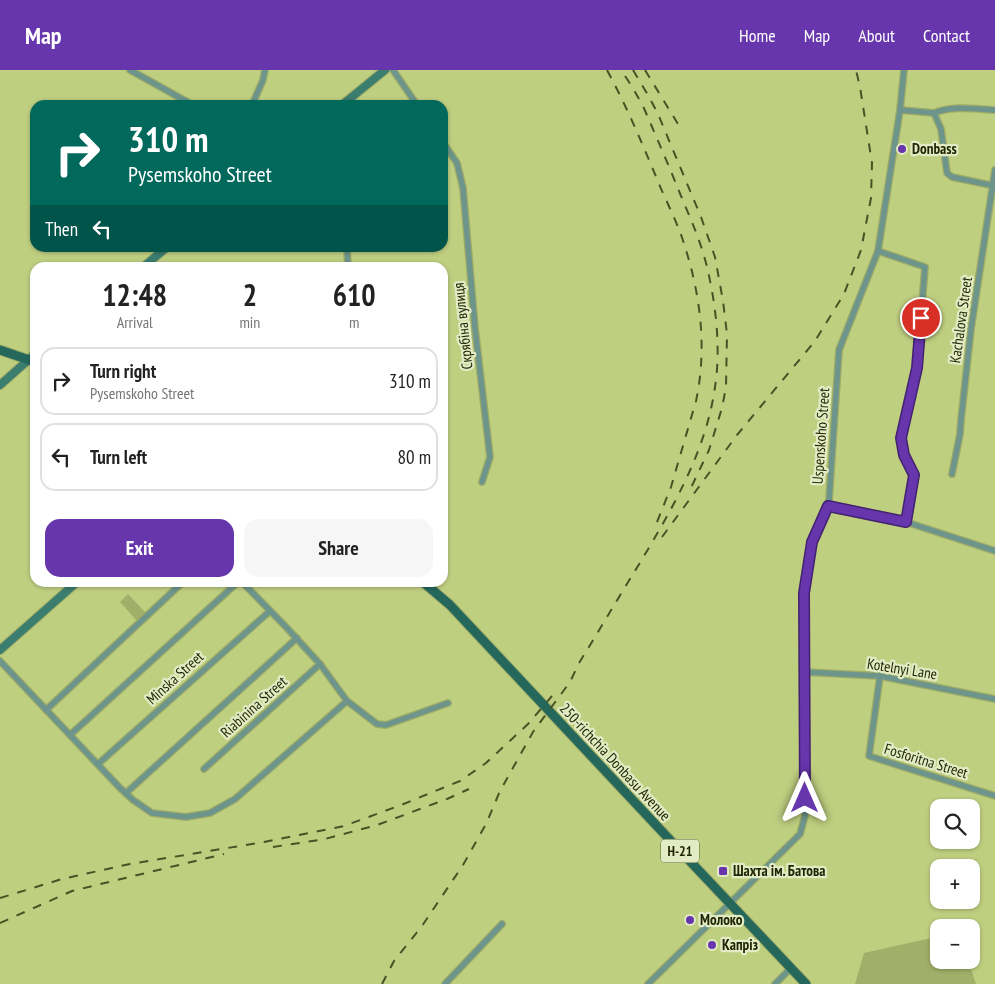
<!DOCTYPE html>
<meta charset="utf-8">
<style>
:root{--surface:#fff;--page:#f6f6f6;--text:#222;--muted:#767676;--line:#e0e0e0;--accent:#6735ac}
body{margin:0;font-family:"PT Sans Narrow",sans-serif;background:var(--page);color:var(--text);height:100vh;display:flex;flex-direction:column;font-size:19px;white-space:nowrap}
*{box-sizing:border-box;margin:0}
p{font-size:16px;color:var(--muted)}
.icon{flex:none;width:28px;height:28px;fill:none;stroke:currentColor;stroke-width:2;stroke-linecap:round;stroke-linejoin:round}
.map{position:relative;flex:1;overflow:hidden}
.details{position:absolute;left:30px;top:192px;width:418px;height:325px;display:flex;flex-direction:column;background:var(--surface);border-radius:15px;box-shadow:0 1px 4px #0004}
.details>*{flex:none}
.top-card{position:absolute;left:30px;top:30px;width:418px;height:152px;border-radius:15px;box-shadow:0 1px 4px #0004;background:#00695c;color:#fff;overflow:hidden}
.fabs{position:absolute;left:930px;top:729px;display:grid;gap:10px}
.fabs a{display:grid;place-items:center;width:50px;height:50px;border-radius:10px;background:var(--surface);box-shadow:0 1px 4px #0004;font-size:25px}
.pin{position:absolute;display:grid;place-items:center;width:42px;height:42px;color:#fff;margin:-21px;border:2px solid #fff;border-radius:50%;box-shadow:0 1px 5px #0007}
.me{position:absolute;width:55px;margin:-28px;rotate:0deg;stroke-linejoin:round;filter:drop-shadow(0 0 4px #0008)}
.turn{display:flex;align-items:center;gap:18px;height:105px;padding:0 15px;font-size:22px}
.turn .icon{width:65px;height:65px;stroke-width:2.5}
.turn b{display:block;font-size:35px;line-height:42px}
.then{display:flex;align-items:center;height:48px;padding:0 15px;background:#0003;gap:10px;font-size:19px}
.eta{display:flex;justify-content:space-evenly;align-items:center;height:85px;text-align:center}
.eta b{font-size:30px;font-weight:700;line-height:35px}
.button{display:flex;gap:10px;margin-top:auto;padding:10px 15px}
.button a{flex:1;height:58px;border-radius:15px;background:var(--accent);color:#fff;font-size:20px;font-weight:700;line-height:58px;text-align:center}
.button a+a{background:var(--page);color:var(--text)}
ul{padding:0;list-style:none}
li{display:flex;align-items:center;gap:15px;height:68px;margin:0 10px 8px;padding:0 5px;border:2px solid var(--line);border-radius:15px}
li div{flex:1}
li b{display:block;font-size:19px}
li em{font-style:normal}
header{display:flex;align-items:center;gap:30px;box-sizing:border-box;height:70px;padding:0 25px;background:var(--accent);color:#fff}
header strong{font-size:24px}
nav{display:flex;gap:28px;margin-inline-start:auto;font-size:18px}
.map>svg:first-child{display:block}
.green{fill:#a1af69}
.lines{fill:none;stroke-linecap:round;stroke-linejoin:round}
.street-casing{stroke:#9fad67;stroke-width:8}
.secondary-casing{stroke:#9fad67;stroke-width:10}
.primary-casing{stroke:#9fad67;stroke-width:11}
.street{stroke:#6d958b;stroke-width:5.5}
.secondary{stroke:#3b7d6f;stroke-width:8}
.primary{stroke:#25685b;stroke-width:9}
.rail{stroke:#4a5225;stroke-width:2;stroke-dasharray:9 9;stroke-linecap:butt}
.route-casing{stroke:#432270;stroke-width:12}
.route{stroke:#6735ac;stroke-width:9}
.poi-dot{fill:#6735ac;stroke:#e2ebc4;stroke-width:2}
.labels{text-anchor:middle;stroke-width:4.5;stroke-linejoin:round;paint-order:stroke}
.shield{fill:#e2ebc4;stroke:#5a603d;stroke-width:1}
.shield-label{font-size:14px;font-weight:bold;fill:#1f2403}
.poi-label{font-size:15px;font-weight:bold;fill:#1f2403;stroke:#e2ebc4;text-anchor:start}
.street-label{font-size:15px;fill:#1f2403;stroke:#e2ebc4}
</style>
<header>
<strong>Map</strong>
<nav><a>Home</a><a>Map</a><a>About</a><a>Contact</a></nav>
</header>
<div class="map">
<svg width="995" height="914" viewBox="0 0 995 914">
<rect width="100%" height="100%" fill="#bfcf80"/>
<g class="green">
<path d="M128 524 146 543 137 551 120 532Z"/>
<path d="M936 867 939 869V890H963L970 896 976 914H855L864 883Z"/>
</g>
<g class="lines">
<defs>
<g id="street">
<path d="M130 0 193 35"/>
<path d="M393 0 417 35"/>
<path d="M252 35 263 10 265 0"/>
<path d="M900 40 934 43 941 59 947 103 952 107 995 116"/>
<path d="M934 43C953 35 975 39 995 40"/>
<path d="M442 71 457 93 463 118 475 258 490 387 482 412"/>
<path d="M347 178 348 198"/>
<path d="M878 181 925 197 917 298 901 369 904 385 914 405 906 452"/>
<path d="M952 404 960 364 961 350 971 259 995 100"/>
<path d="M828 436 906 452 995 481"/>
<path d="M242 512 286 557 320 594 347 631"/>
<path d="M0 591 120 718 133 730 152 743 186 747 210 743 235 729 347 631 377 654 386 655 448 633"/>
<path d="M804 602 880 606 995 629"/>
<path d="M880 606 869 686 995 726"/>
<path d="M46 640 183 512"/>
<path d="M70 665 238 512"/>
<path d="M98 694 270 541"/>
<path d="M204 699 320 594"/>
<path d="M126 723 297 568"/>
<path d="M445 914 502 854"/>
<path d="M648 914 800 764 805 746 804 523 812 472 828 436 829 431 839 280 878 181 900 40 904 0"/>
<path d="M775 914 791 898"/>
</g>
<g id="secondary">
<path d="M342 35 385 0"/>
<path d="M142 198 166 178"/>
<path d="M0 315 35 284"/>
<path d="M0 580 77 512"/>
</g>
<g id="primary">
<path d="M0 280 35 292"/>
<path d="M423 512 450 535 670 770 806 914"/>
</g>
</defs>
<use href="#street" class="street-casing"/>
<use href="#secondary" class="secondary-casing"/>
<use href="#primary" class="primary-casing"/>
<use href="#street" class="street"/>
<use href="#secondary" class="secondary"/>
<use href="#primary" class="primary"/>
<g class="rail">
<path d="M607 0C627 37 643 75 659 114 668 135 679 156 685 177 701 227 707 280 696 331L671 417 655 457"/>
<path d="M633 0 648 25 658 44 701 147 715 187 723 231 727 264 726 317 722 338 709 380 689 422"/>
<path d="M645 0 681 59"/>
<path d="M662 467 737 365 815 271 844 224 861 180 871 128 872 93 860 17 856 0"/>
<path d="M273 777 325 769 377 755 447 729 469 719"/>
<path d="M0 828 62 809 130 794 264 772 344 756 401 735 460 711 486 693 528 654 552 626"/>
<path d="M0 853 72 821 224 784"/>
<path d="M382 914 394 891 422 856 463 795 486 754 500 721 533 662 570 612 579 593C599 561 618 528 638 496 671 441 706 382 715 317 721 278 716 235 707 197 701 172 691 150 681 126 669 96 656 66 643 36L631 15 621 0"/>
</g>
</g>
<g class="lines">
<defs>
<path id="route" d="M805 728 804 523 812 472 828 436 906 452 914 405 904 385 901 368 917 298 921 248"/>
</defs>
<use href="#route" class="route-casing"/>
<use href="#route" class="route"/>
</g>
<g class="poi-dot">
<circle cx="902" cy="79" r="5"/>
<rect x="718" y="796" width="10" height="10" rx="2.5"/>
<circle cx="690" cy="850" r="5"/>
<circle cx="712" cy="875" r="5"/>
</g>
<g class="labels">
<rect class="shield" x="661" y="769.5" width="38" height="23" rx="4"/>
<g class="shield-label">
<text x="680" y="786">Н-21</text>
</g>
<g class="poi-label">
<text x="912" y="84">Donbass</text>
<text x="733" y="806">Шахта ім. Батова</text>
<text x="700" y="855">Молоко</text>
<text x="722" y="880">Капріз</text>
</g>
<g class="street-label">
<text transform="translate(961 250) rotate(-82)" y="5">Kachalova Street</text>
<text transform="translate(463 256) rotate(-96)" y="5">Скрябіна вулиця</text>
<text transform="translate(821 366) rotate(-86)" y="5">Uspenskoho Street</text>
<text transform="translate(902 599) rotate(9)" y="5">Kotelnyi Lane</text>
<text transform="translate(175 608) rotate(-42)" y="5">Minska Street</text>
<text transform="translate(254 637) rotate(-42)" y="5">Riabinina Street</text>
<text transform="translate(926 691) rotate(17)" y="5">Fosforitna Street</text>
<text transform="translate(615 692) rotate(47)" y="5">250-richchia Donbasu Avenue</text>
</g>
</g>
</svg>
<div class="fabs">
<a><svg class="icon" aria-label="search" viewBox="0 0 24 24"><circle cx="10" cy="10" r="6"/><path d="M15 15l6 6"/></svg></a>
<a>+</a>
<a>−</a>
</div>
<div class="pin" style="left:921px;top:248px;background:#d93025"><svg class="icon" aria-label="arrive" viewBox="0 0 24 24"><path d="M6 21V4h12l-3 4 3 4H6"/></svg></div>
<svg class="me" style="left:805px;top:728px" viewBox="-20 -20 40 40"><path d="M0-17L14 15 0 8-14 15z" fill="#6735ac" stroke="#fff" stroke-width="4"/></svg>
<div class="top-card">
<div class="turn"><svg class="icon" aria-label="right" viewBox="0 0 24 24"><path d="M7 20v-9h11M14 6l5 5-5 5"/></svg><div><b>310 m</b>Pysemskoho Street</div></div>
<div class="then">Then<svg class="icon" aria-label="left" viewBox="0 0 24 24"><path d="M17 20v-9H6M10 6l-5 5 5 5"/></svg></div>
</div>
<section class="details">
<div class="eta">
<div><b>12:48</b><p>Arrival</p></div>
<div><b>2</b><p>min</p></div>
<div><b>610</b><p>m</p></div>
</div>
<ul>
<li><svg class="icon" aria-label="right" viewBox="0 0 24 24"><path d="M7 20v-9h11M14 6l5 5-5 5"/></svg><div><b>Turn right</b><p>Pysemskoho Street</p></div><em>310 m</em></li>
<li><svg class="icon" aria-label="left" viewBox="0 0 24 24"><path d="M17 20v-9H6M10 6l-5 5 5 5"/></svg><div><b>Turn left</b></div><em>80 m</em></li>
</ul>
<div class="button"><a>Exit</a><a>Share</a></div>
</section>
</div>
